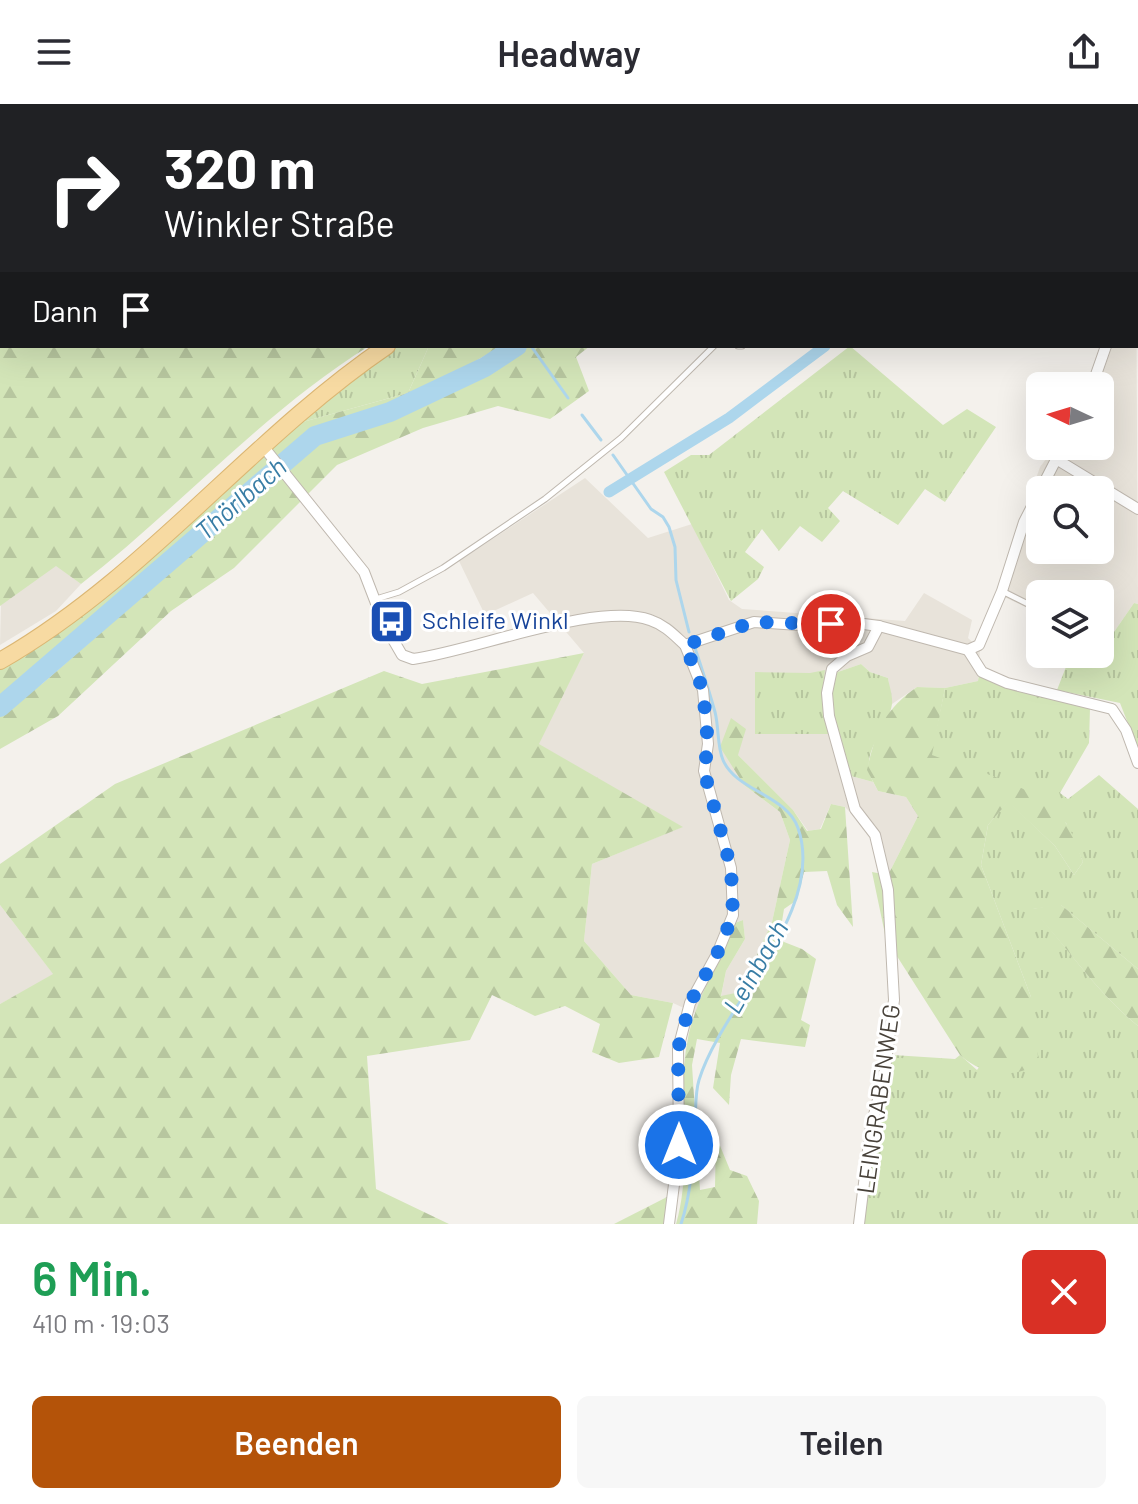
<!DOCTYPE html>
<html lang="de">
<meta charset="utf-8">
<style>
:root{--surface:#fff;--page:#f7f7f7;--text:#2b2b33;--muted:#7c7c81;--accent:#b45309}
body{margin:0;font-family:Barlow,sans-serif;background:var(--page);color:var(--text);height:100vh;display:flex;flex-direction:column;font-size:30px;white-space:nowrap}
*{box-sizing:border-box;margin:0}
p{font-size:26px;color:var(--muted)}
.icon{flex:none;width:44px;height:44px;fill:none;stroke:currentColor;stroke-width:2;stroke-linecap:round;stroke-linejoin:round}
.map{position:relative;height:1120px;overflow:hidden}
.side{display:flex;flex-direction:column;background:var(--surface);flex:1}
.side>*{flex:none}
.guide{position:absolute;left:0px;top:0px;width:1138px;height:244px;box-shadow:0 8px 32px #0002;background:#202124;color:#fff;overflow:hidden}
.needle{width:52px;rotate:274deg}
.tools{position:absolute;left:1026px;top:268px;display:grid;gap:16px}
.tools a{display:grid;place-items:center;width:88px;height:88px;border-radius:12px;background:var(--surface);box-shadow:0 8px 32px #0002;font-size:40px}
.pin{position:absolute;display:grid;place-items:center;width:68px;height:68px;color:#fff;margin:-34px;border:4px solid #fff;border-radius:50%;box-shadow:0 2px 8px #0007}
.me{position:absolute;width:88px;margin:-44px;rotate:0deg;stroke-linejoin:round;filter:drop-shadow(0 0 6px #0008)}
.turn{display:flex;align-items:center;gap:28px;height:168px;padding:0 32px;font-size:36px}
.turn .icon{width:104px;height:104px;stroke-width:2.5}
.turn b{display:block;font-size:56px;line-height:68px}
.then{display:flex;align-items:center;height:76px;padding:0 32px;background:#0003;gap:16px;font-size:30px}
.round{display:grid;place-items:center;flex:none;width:84px;height:84px;border-radius:12px;background:var(--page)}
.head{display:flex;align-items:center;justify-content:space-between;height:136px;padding:0 32px}
h1{font-size:48px;font-weight:600;line-height:60px;color:#1e9e55}
.primary-button{display:flex;gap:16px;margin-top:auto;padding:16px 32px}
.primary-button a{flex:1;height:92px;border-radius:12px;background:var(--accent);color:#fff;font-size:32px;font-weight:600;line-height:92px;text-align:center}
.primary-button a+a{background:var(--page);color:var(--text)}
header{display:flex;justify-content:space-between;align-items:center;height:104px;padding:0 32px;background:var(--surface);font-size:36px;font-weight:600}
.map>svg:first-child{display:block}
.residential{fill:#e8e3da;fill-rule:evenodd}
.industrial{fill:url(#industrial-grid)}
.grass{fill:url(#grass-tufts)}
.forest{fill:url(#forest-firs)}
.lines{fill:none;stroke-linecap:round;stroke-linejoin:round}
.stream{stroke:#add6ec;stroke-width:3}
.canal{stroke:#add6ec;stroke-width:11}
.river{stroke:#add6ec;stroke-width:20}
.lane-casing{stroke:#bfb8af;stroke-width:7}
.street-casing{stroke:#bfb8af;stroke-width:12}
.primary-casing{stroke:#dbb673;stroke-width:18}
.lane{stroke:#fff;stroke-width:5}
.street{stroke:#fff;stroke-width:10}
.primary{stroke:#f7daa2;stroke-width:16}
.route{stroke:#1a73e8;stroke-width:14;stroke-dasharray:0 25.2}
.labels{text-anchor:middle;stroke-width:6;stroke-linejoin:round;paint-order:stroke}
.transit-label{font-size:24px;fill:#164399;stroke:#fff;text-anchor:start}
.street-label{font-size:24px;fill:#48423a;stroke:#fff}
.water-label{font-size:26px;font-style:italic;fill:#387da5;stroke:#fff}
</style>
<header><svg class="icon" aria-label="menu" viewBox="0 0 24 24"><path d="M4 6h16M4 12h16M4 18h16"/></svg>Headway<svg class="icon" aria-label="share" viewBox="0 0 24 24"><path d="M12 15V3M7 8l5-5 5 5M5 13v7h14v-7"/></svg></header>
<div class="map">
<svg width="1138" height="1120" viewBox="0 0 1138 1120">
<defs>
<pattern id="industrial-grid" width="8" height="8" patternUnits="userSpaceOnUse" patternTransform="scale(2)"><rect width="8" height="8" fill="#e4e0dd"/><path d="M0 4h8M4 0v8" fill="none" stroke="#c5c1be"/></pattern>
<pattern id="grass-tufts" width="24" height="20" patternUnits="userSpaceOnUse" patternTransform="scale(2)"><rect width="24" height="20" fill="#d3e5b8"/><path d="M3 7l-1-3M5 7V3M7 7l1-3M15 17l-1-3M17 17v-4M19 17l1-3" fill="none" stroke="#b7c69f"/></pattern>
<pattern id="forest-firs" width="22" height="20" patternUnits="userSpaceOnUse" patternTransform="scale(2)"><rect width="22" height="20" fill="#d3e5b8"/><path d="M5 1l3.5 6h-7zM16 11l3.5 6h-7z" fill="#b7c69f"/></pattern>
</defs>
<rect width="100%" height="100%" fill="#f4f1ec"/>
<g class="residential">
<path d="M1136 144 1138 500 1134 499 1105 541 1100 539V490H1040V510L996 489 1040 363 1056 342H1100V282H1088L1101 242H1136ZM1040 386H1100V446H1040Z"/>
<path d="M585 374 648 434 692 420 729 496 742 505 905 517 924 489 972 516 968 534 980 545 978 577 945 584 917 583 892 600 888 574 870 568 861 560 835 569 851 672 873 678 878 687 906 693 918 712 888 771 878 769 869 728 845 703 831 700 820 725 808 727 793 706 738 651 731 615 744 681 780 708 790 736 772 818 740 888 721 893 726 867 745 835 743 816 735 819 697 910 673 899 631 891 584 837 592 760 682 723 538 640 584 549 533 489 485 511 459 457Z"/>
<path d="M56 461 81 480 56 507 0 541 1 500Z"/>
<path d="M0 801 54 871 0 900Z"/>
</g>
<path class="industrial" d="M862 0H1105L860 2Z"/>
<g class="grass">
<path d="M396 242H429L408 289 299 319Z"/>
<path d="M850 242 943 321 967 305 996 323 945 398 925 385 898 421 843 387 828 404 840 417 822 438 800 422 779 447 762 425 745 448 764 463 758 475 731 497 664 368 691 351H709Z"/>
<path d="M1134 499 1138 500V645L1120 599 1057 586 1071 550H1100V539L1105 541Z"/>
<path d="M861 560 870 568 888 574C889 581 893 592 892 600 888 628 858 647 873 678L851 672C843 641 821 600 835 569Z"/>
<path d="M825 566 822 592 831 630H755V568L810 569Z"/>
<path d="M979 570 1008 584 1090 604 1089 639 1060 689 1068 695 1099 671 1138 705V865L1061 801 1033 805C1068 844 1097 889 1138 922V1120H863L877 1013 893 951 955 955 960 951 977 966 1031 893 981 761 988 721 1008 697 1055 742 1074 771 1083 758 1066 719 931 651 945 584 978 577Z"/>
</g>
<g class="forest">
<path d="M0 0H469L2 2V242H369C263 308 179 404 81 480L56 462 0 502Z"/>
<path d="M429 242H502L415 291 312 329 0 593V565L85 509 299 319 408 289Z"/>
<path d="M530 242H590L576 253 589 287 550 315 498 302 423 324 337 361 234 464 171 507 58 612 0 645V610L43 579 321 336 397 315Z"/>
<path d="M584 549 539 640 683 723 592 760 584 837 631 891 673 899 659 953 619 959 592 948 600 920 565 902 535 912 492 891 470 936 367 952 376 1085 449 1120H0V900L53 870 0 801V760L115 680 384 567 422 580Z"/>
<path d="M917 583 945 584 932 651C978 669 1031 677 1065 718 1073 728 1078 745 1083 758L1074 771 1055 742 1008 698 988 721 981 761 1031 893 1038 953 1036 961C1010 976 981 970 960 951L886 835 872 768 888 771 918 712 906 693 878 687 867 666C876 627 884 606 917 583Z"/>
<path d="M731 614 746 625 738 651 793 706 807 727 821 725 831 700 845 703 853 823 837 801 827 767 804 768 797 796 784 805 779 836 802 845 816 855 801 916 810 921 805 943 741 935 731 971 729 1001 713 984 720 939 697 935 692 961 700 1086 715 1083 716 1032 730 1066 747 1072 759 1097 757 1120H676C694 1059 675 996 688 934 694 901 721 852 735 819L743 816 745 835 726 867 721 892 740 888 772 818 790 736 780 708 744 681 720 643Z"/>
<path d="M1060 800 1138 865V922C1097 889 1068 844 1032 805Z"/>
<path d="M667 1093 665 1120H614Z"/>
</g>
<g class="lines">
<g class="stream">
<path d="M531 242 568 294"/>
<path d="M582 311 601 336"/>
<path d="M613 351 651 405 663 413 669 423 675 443 676 476 689 528"/>
<path d="M681 1120C692 1087 693 1053 695 1018 696 1005 695 989 699 976 723 899 827 807 798 724 787 691 736 687 723 656 717 642 719 623 715 608 709 586 702 565 695 544"/>
</g>
<path class="canal" d="M609 388 729 314 825 242"/>
<g class="river">
<path d="M797 2 799 0"/>
<path d="M0 603 315 332 390 308 485 263 517 242"/>
</g>
<defs>
<g id="lane">
<path d="M953 2 955 0"/>
<path d="M1030 2 1032 0"/>
<path d="M738 242H742"/>
<path d="M1002 487 1040 506"/>
<path d="M376 495 399 488 443 464 545 395 621 334 714 242"/>
</g>
<g id="street">
<path d="M1136 153 1138 150"/>
<path d="M1136 210 1138 211"/>
<path d="M1092 282 1106 242"/>
<path d="M262 341 364 468 384 520 402 551 413 555C473 547 598 497 650 516 665 521 674 531 685 541L754 518 813 522 848 518 879 522 968 546 979 541 1002 487 1024 418 1063 342"/>
<path d="M1056 355 1138 405"/>
<path d="M968 546 982 568 1007 579 1112 605 1126 626 1138 659"/>
<path d="M669 1120 679 1041 678 945 690 899 717 850 733 811 731 764 704 667 708 640 703 586 685 541"/>
<path d="M859 1120 871 1022 884 973 894 896 888 786 875 731 855 705 829 612 827 589 832 565 847 552 868 543 879 522"/>
</g>
<g id="primary">
<path d="M668 2 670 0"/>
<path d="M0 557C145 474 249 336 387 242"/>
</g>
</defs>
<use href="#lane" class="lane-casing"/>
<use href="#street" class="street-casing"/>
<use href="#primary" class="primary-casing"/>
<use href="#lane" class="lane"/>
<use href="#street" class="street"/>
<use href="#primary" class="primary"/>
</g>
<g class="lines">
<path class="route" d="M679 1041 678 945 690 899 717 850 733 811 731 764 704 667 708 640 703 586 685 541 754 518 831 520"/>
</g>
<defs>
<symbol id="bus-square" viewBox="-11 -11 22 22"><rect x="-9" y="-9" width="18" height="18" rx="4" fill="#1a4fb4" stroke="#fff"/><path d="M-5-6H5V4H4V6H2V4H-2V6H-4V4H-5ZM-3.5-4V0h7V-4ZM-3.5 1.2v1.5H-2V1.2ZM2 1.2v1.5H3.5V1.2Z" fill="#fff"/></symbol>
</defs>
<g fill-rule="evenodd">
<use href="#bus-square" x="366" y="492" width="51" height="51"/>
</g>
<g class="labels">
<g class="transit-label">
<text x="422" y="525">Schleife Winkl</text>
</g>
<g class="street-label">
<text transform="translate(879 995) rotate(-82)" y="8">LEINGRABENWEG</text>
</g>
<g class="water-label">
<text transform="translate(241 395) rotate(-41)" y="9">Thörlbach</text>
<text transform="translate(756 863) rotate(-60)" y="9">Leinbach</text>
</g>
</g>
</svg>
<div class="tools">
<a><svg class="needle" viewBox="-14 -14 28 28"><path d="M0-13l5 13h-10z" fill="#e53935"/><path d="M0 13l5-13h-10z" fill="#7c7c81"/></svg></a>
<a><svg class="icon" aria-label="search" viewBox="0 0 24 24"><circle cx="10" cy="10" r="6"/><path d="M15 15l6 6"/></svg></a>
<a><svg class="icon" aria-label="layers" viewBox="0 0 24 24"><path d="M12 4l9 5-9 5-9-5zM3 14l9 5 9-5"/></svg></a>
</div>
<div class="pin" style="left:831px;top:520px;background:#d93025"><svg class="icon" aria-label="arrive" viewBox="0 0 24 24"><path d="M6 21V4h12l-3 4 3 4H6"/></svg></div>
<svg class="me" style="left:679px;top:1041px" viewBox="-20 -20 40 40"><circle r="17" fill="#1a73e8" stroke="#fff" stroke-width="3"/><path d="M0-11L8 9 0 5-8 9z" fill="#fff"/></svg>
<div class="guide">
<div class="turn"><svg class="icon" aria-label="right" viewBox="0 0 24 24"><path d="M7 20v-9h11M14 6l5 5-5 5"/></svg><div><b>320 m</b>Winkler Straße</div></div>
<div class="then">Dann<svg class="icon" aria-label="arrive" viewBox="0 0 24 24"><path d="M6 21V4h12l-3 4 3 4H6"/></svg></div>
</div>
</div>
<section class="side">
<div class="head"><div><h1>6 Min.</h1><p>410 m · 19:03</p></div><a class="round" style="background:#d93025;color:#fff"><svg class="icon" aria-label="close" viewBox="0 0 24 24"><path d="M6 6l12 12M18 6L6 18"/></svg></a></div>
<div class="primary-button"><a>Beenden</a><a>Teilen</a></div>
</section>
